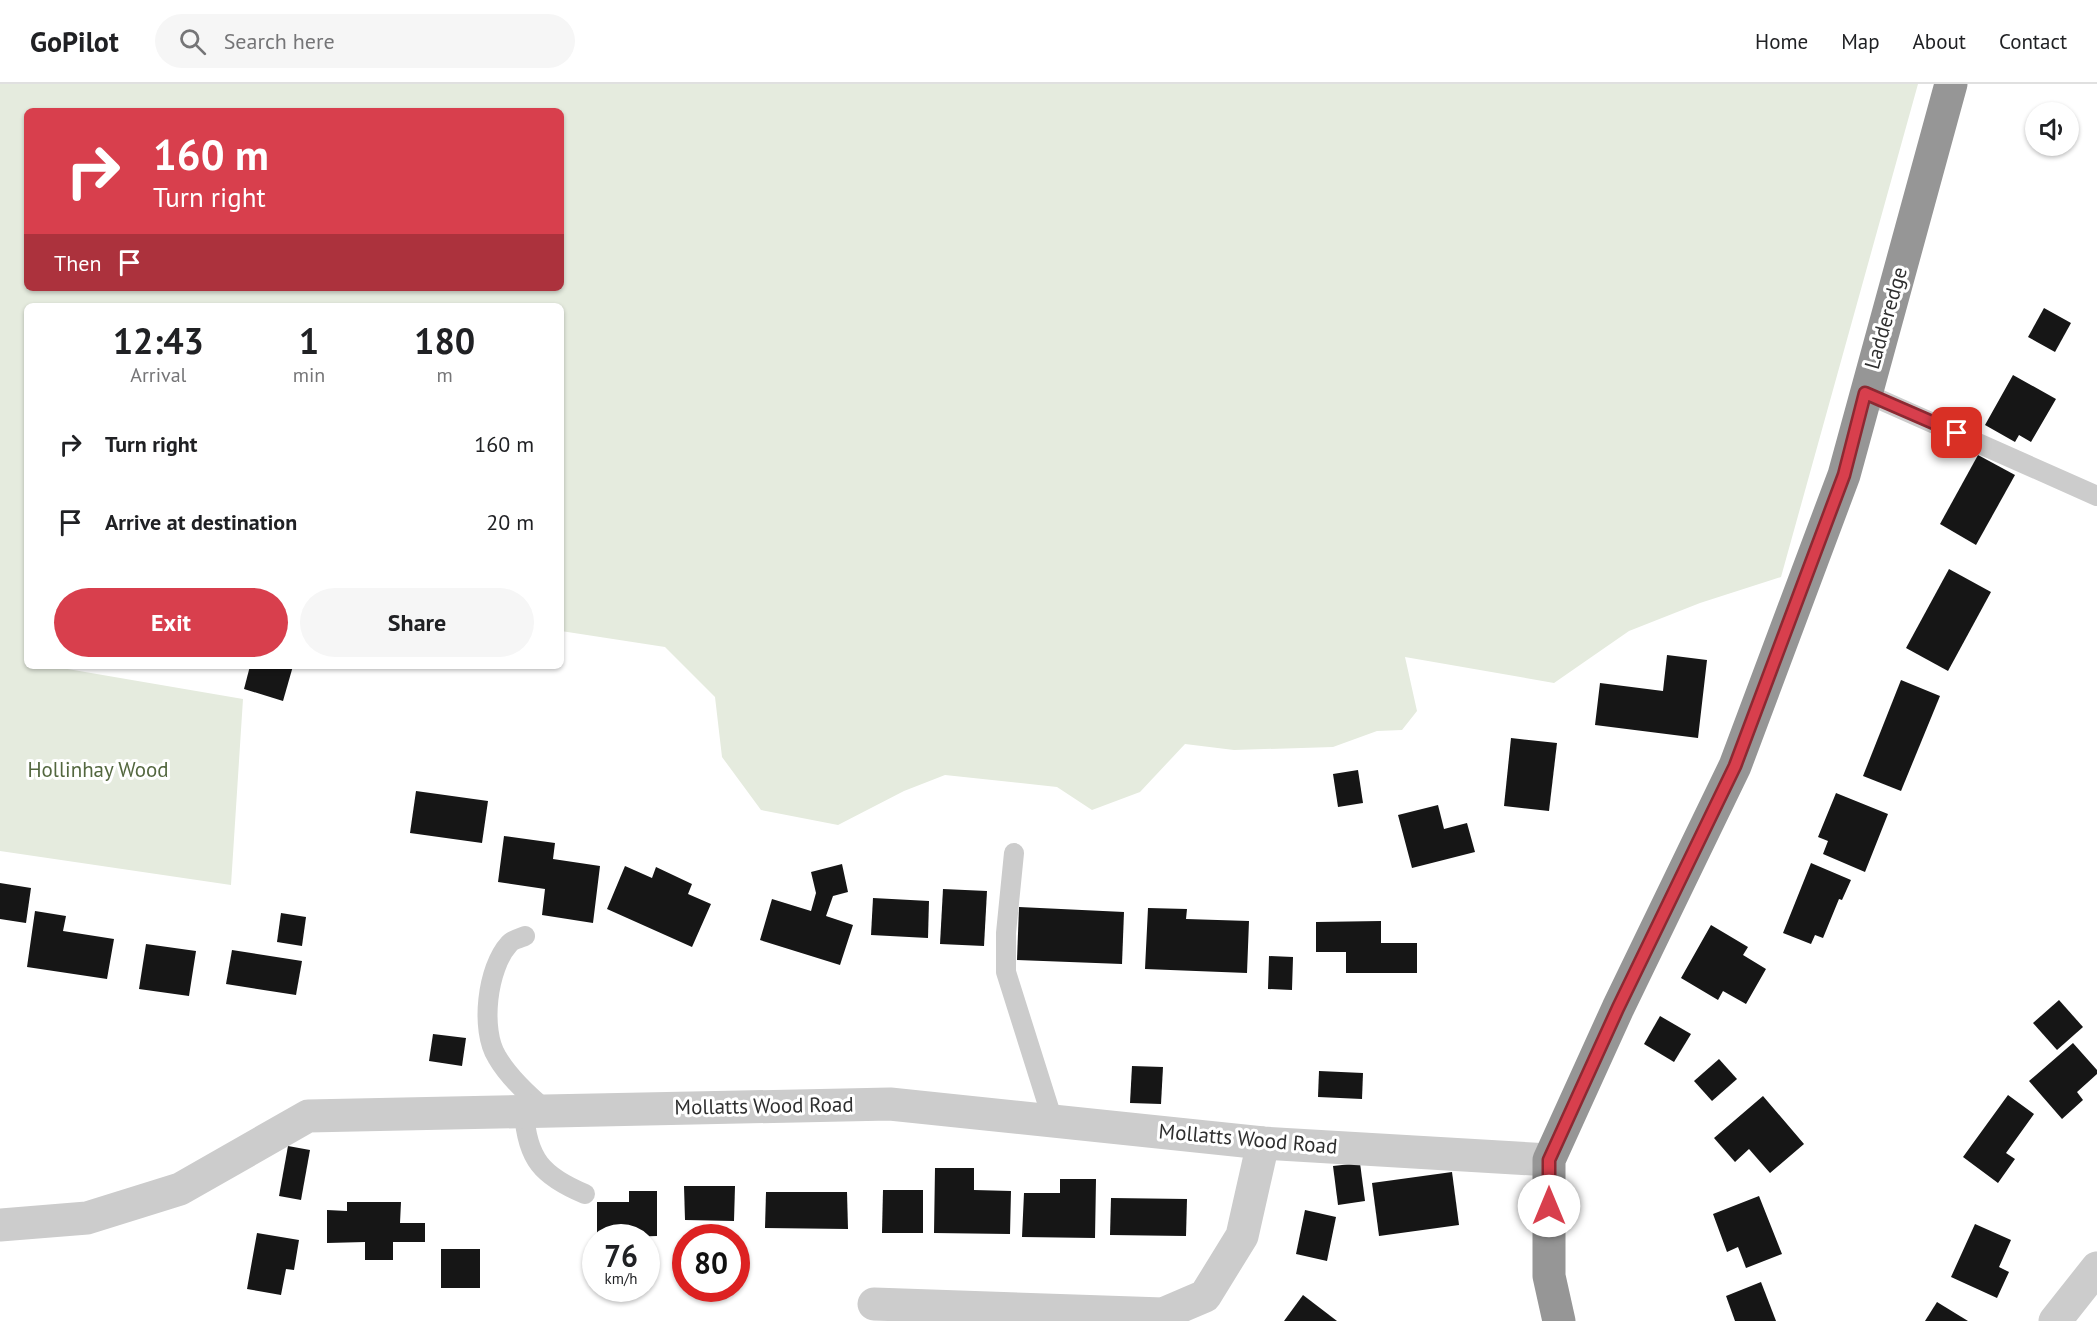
<!DOCTYPE html>
<style>
:root{--surface:#fff;--page:#f6f6f6;--text:#202124;--muted:#757577;--line:#e0e0e0;--accent:#d83f4d}
body{margin:0;font-family:"PT Sans",sans-serif;background:var(--page);color:var(--text);height:100vh;display:flex;flex-direction:column;font-size:22px;white-space:nowrap}
*{box-sizing:border-box;margin:0}
p{font-size:20px;color:var(--muted)}
.icon{flex:none;width:33px;height:33px;fill:none;stroke:currentColor;stroke-width:2;stroke-linecap:round;stroke-linejoin:round}
.map{position:relative;flex:1;overflow:hidden}
.panel{position:absolute;left:24px;top:219px;width:540px;height:366px;display:flex;flex-direction:column;background:var(--surface);border-radius:9px;box-shadow:0 2px 4px #0004}
.panel>*{flex:none}
.guide{position:absolute;left:24px;top:24px;width:540px;height:183px;border-radius:9px;box-shadow:0 2px 4px #0004;background:#d83f4d;color:#fff;overflow:hidden}
.tools{position:absolute;left:2025px;top:18px;display:grid;gap:12px}
.tools a{display:grid;place-items:center;width:54px;height:54px;border-radius:50%;background:var(--surface);box-shadow:0 2px 4px #0004;font-size:30px}
.speed{position:absolute;left:582px;top:1140px;display:flex;gap:12px;font-size:30px;font-weight:700;text-align:center}
.speed>*{display:grid;place-content:center;width:78px;height:78px;border-radius:50%;background:var(--surface);box-shadow:0 2px 4px #0004;line-height:1}
.speed small{font-size:15px;font-weight:400}
.speed .limit{border:9px solid #d22;background:#fff;color:#111}
.pin{position:absolute;display:grid;place-items:center;width:51px;height:51px;color:#fff;margin:-26px;border-radius:12px;box-shadow:0 3px 9px #0006}
.me{position:absolute;width:66px;margin:-33px;rotate:0deg;stroke-linejoin:round;filter:drop-shadow(0 0 4px #0008)}
.turn{display:flex;align-items:center;gap:21px;height:126px;padding:0 30px;font-size:27px}
.turn .icon{width:78px;height:78px;stroke-width:2.5}
.turn b{display:block;font-size:42px;line-height:51px}
.then{display:flex;align-items:center;height:57px;padding:0 30px;background:#0003;gap:12px;font-size:22px}
.eta{display:flex;justify-content:space-evenly;align-items:center;height:102px;text-align:center}
.eta b{font-size:36px;font-weight:700;line-height:42px}
.button{display:flex;gap:12px;margin-top:auto;padding:12px 30px}
.button a{flex:1;height:69px;border-radius:36px;background:var(--accent);color:#fff;font-size:24px;font-weight:700;line-height:69px;text-align:center}
.button a+a{background:var(--page);color:var(--text)}
ul{padding:0;list-style:none}
li{display:flex;align-items:center;gap:18px;height:78px;padding:0 30px}
li div{flex:1}
li b{display:block;font-size:22px}
li em{font-style:normal}
header{display:flex;align-items:center;gap:36px;box-sizing:border-box;height:84px;padding:0 30px;background:var(--surface);border-bottom:2px solid var(--line)}
header strong{font-size:28px}
nav{display:flex;gap:33px;margin-inline-start:auto;font-size:21px}
.search{width:420px;height:54px;background:var(--page);display:flex;align-items:center;gap:15px;box-sizing:border-box;padding:0 21px;border-radius:33px;color:var(--muted);font-size:22px}
.map>svg:first-child{display:block}
.green{fill:#e5ebde;fill-rule:evenodd}
.building{fill:#161616}
.lines{fill:none;stroke-linecap:round;stroke-linejoin:round}
.lane{stroke:#ccc;stroke-width:20}
.street{stroke:#ccc;stroke-width:33}
.highway{stroke:#969696;stroke-width:33}
.route-casing{stroke:#8c2932;stroke-width:15}
.route{stroke:#d83f4d;stroke-width:10}
.labels{text-anchor:middle;stroke-width:6;stroke-linejoin:round;paint-order:stroke}
.street-label{font-size:21px;fill:#2f2f2f;stroke:#fff}
.park-label{font-size:21px;fill:#53673f;stroke:#fff}
</style>
<header>
<strong>GoPilot</strong>
<div class="search"><svg class="icon" aria-label="search" viewBox="0 0 24 24"><circle cx="10" cy="10" r="6"/><path d="M15 15l6 6"/></svg>Search here</div>
<nav><a>Home</a><a>Map</a><a>About</a><a>Contact</a></nav>
</header>
<div class="map">
<svg width="2097" height="1237" viewBox="0 0 2097 1237">
<rect width="100%" height="100%" fill="#fff"/>
<path class="green" d="M0 0H1918L1781 493 1700 519 1629 547 1554 599 1405 573 1417 627 1402 646 1377 647 1333 663 1234 666 1185 660 1140 708 1092 726 1057 703 945 691 904 707 838 741 761 726 722 673 715 613 665 563 561 547V222H27V582H50L243 615 231 801 0 767ZM27 27H561V204H27Z"/>
<g class="building">
<path d="M2044 224 2071 239 2055 268 2028 253Z"/>
<path d="M2013 291 2056 315 2031 358 2019 351 2015 358 1985 341Z"/>
<path d="M1978 371 2015 391 1976 461 1940 440Z"/>
<path d="M1949 485 1991 508 1948 587 1906 564Z"/>
<path d="M1667 571 1707 576 1698 654 1595 641 1600 599 1663 607Z"/>
<path d="M250 582H293L283 617 244 605Z"/>
<path d="M1901 596 1940 612 1901 707 1863 692Z"/>
<path d="M1511 654 1557 659 1549 727 1504 722Z"/>
<path d="M1358 686 1363 719 1338 723 1333 690Z"/>
<path d="M416 707 488 717 482 759 410 749Z"/>
<path d="M1836 709 1888 730 1865 788 1823 770 1828 757 1818 753Z"/>
<path d="M1438 721 1444 745 1467 739 1475 768 1412 784 1398 731Z"/>
<path d="M504 752 555 759 553 775 600 782 593 839 542 831 545 805 498 798Z"/>
<path d="M1811 779 1851 796 1842 816 1839 815 1823 854 1815 851 1811 860 1783 849Z"/>
<path d="M842 780 848 808 833 812 826 832 853 841 840 881 760 856 772 815 811 827 816 809 811 788Z"/>
<path d="M625 782 652 794 656 783 692 800 688 810 711 820 692 863 607 825Z"/>
<path d="M0 799 31 804 26 839 0 835Z"/>
<path d="M943 805 987 807 984 862 940 860Z"/>
<path d="M873 814 929 817 928 854 871 851Z"/>
<path d="M1019 823 1124 828 1122 880 1017 876Z"/>
<path d="M1148 824 1187 825 1186 835 1249 837 1247 889 1145 885Z"/>
<path d="M35 827 66 832 63 847 114 855 107 895 27 883Z"/>
<path d="M281 829 306 833 302 862 277 858Z"/>
<path d="M1381 837V859H1417V889H1346V868H1316V838Z"/>
<path d="M1711 841 1748 863 1743 871 1766 885 1746 920 1723 907 1718 916 1681 894Z"/>
<path d="M146 860 196 867 189 912 139 905Z"/>
<path d="M232 866 302 877 296 911 226 900Z"/>
<path d="M1269 872 1293 873 1292 906 1268 905Z"/>
<path d="M2059 916 2083 943 2057 966 2033 939Z"/>
<path d="M1660 932 1691 950 1674 978 1644 960Z"/>
<path d="M433 950 466 954 462 982 429 977Z"/>
<path d="M2073 959 2097 986V990L2077 1008 2083 1016 2062 1035 2029 997Z"/>
<path d="M1719 975 1737 995 1712 1017 1694 997Z"/>
<path d="M1132 982 1163 983 1161 1020 1130 1019Z"/>
<path d="M1319 987 1363 989 1362 1015 1318 1013Z"/>
<path d="M2008 1011 2034 1030 2006 1069 2015 1075 1998 1099 1963 1073Z"/>
<path d="M1763 1012 1804 1060 1770 1089 1749 1065 1735 1078 1714 1054Z"/>
<path d="M288 1062 310 1066 301 1116 279 1112Z"/>
<path d="M1360 1079 1365 1117 1338 1121 1333 1082Z"/>
<path d="M935 1084H974V1106L1011 1107 1010 1150 934 1149Z"/>
<path d="M1452 1088 1459 1141 1379 1152 1372 1099Z"/>
<path d="M1060 1095H1096L1095 1154 1022 1153 1024 1109H1060Z"/>
<path d="M684 1102H735L734 1137 685 1136Z"/>
<path d="M883 1106H923V1149H882Z"/>
<path d="M629 1107H657V1152L597 1154V1118H629Z"/>
<path d="M766 1108H847L848 1145 765 1144Z"/>
<path d="M1759 1112 1782 1170 1746 1184 1738 1163 1727 1168 1713 1130Z"/>
<path d="M1111 1114 1187 1115 1186 1152 1110 1151Z"/>
<path d="M347 1118H401L400 1139H425V1158H393V1176H365V1158L327 1159V1126L347 1127Z"/>
<path d="M1305 1126 1336 1133 1327 1177 1296 1170Z"/>
<path d="M1975 1140 2011 1156 1999 1183 2009 1188 1997 1214 1951 1193Z"/>
<path d="M257 1149 299 1156 294 1186 286 1185 281 1211 247 1205Z"/>
<rect x="441" y="1165" width="39" height="39"/>
<path d="M1761 1198 1776 1237H1735L1726 1212Z"/>
<path d="M1303 1211 1337 1237H1284Z"/>
<path d="M1937 1218 1968 1237H1925Z"/>
</g>
<g class="lines">
<g class="lane">
<path d="M1865 309 2097 412"/>
<path d="M1014 769 1006 849V888L1053 1037"/>
<path d="M525 852C520 854 512 856 509 860 487 884 480 946 497 973 509 994 529 1012 547 1027"/>
<path d="M524 1028C527 1075 542 1092 585 1110"/>
</g>
<g class="street">
<path d="M0 1141 87 1134 180 1105 308 1032 890 1020 1263 1059 1549 1076"/>
<path d="M874 1220 1163 1230 1205 1212 1242 1152 1263 1059"/>
<path d="M2055 1237 2097 1184"/>
</g>
<path class="highway" d="M1559 1237 1549 1192V1076L1618 924 1735 682 1844 391 1951 0"/>
</g>
<g class="lines">
<defs>
<path id="route" d="M1549 1122V1076L1618 924 1735 682 1844 391 1865 309 1957 349"/>
</defs>
<use href="#route" class="route-casing"/>
<use href="#route" class="route"/>
</g>
<g class="labels">
<g class="street-label">
<text transform="translate(1886 234) rotate(-74)" y="7">Ladderedge</text>
<text transform="translate(764 1022) rotate(-1)" y="7">Mollatts Wood Road</text>
<text transform="translate(1248 1055) rotate(5)" y="7">Mollatts Wood Road</text>
</g>
<g class="park-label">
<text x="98" y="693">Hollinhay Wood</text>
</g>
</g>
</svg>
<div class="tools">
<a><svg class="icon" aria-label="sound" viewBox="0 0 24 24"><path d="M4 9h4l5-4v14l-5-4H4zM17 9q2 3 0 6"/></svg></a>
</div>
<div class="speed"><div>76<small>km/h</small></div><div class="limit">80</div></div>
<div class="pin" style="left:1957px;top:349px;background:#d93025"><svg class="icon" aria-label="arrive" viewBox="0 0 24 24"><path d="M6 21V4h12l-3 4 3 4H6"/></svg></div>
<svg class="me" style="left:1549px;top:1122px" viewBox="-20 -20 40 40"><circle r="19" fill="#fff"/><path d="M0-13L10 11 0 6-10 11z" fill="#d83f4d"/></svg>
<div class="guide">
<div class="turn"><svg class="icon" aria-label="right" viewBox="0 0 24 24"><path d="M7 20v-9h11M14 6l5 5-5 5"/></svg><div><b>160 m</b>Turn right</div></div>
<div class="then">Then<svg class="icon" aria-label="arrive" viewBox="0 0 24 24"><path d="M6 21V4h12l-3 4 3 4H6"/></svg></div>
</div>
<section class="panel">
<div class="eta">
<div><b>12:43</b><p>Arrival</p></div>
<div><b>1</b><p>min</p></div>
<div><b>180</b><p>m</p></div>
</div>
<ul>
<li><svg class="icon" aria-label="right" viewBox="0 0 24 24"><path d="M7 20v-9h11M14 6l5 5-5 5"/></svg><div><b>Turn right</b></div><em>160 m</em></li>
<li><svg class="icon" aria-label="arrive" viewBox="0 0 24 24"><path d="M6 21V4h12l-3 4 3 4H6"/></svg><div><b>Arrive at destination</b></div><em>20 m</em></li>
</ul>
<div class="button"><a>Exit</a><a>Share</a></div>
</section>
</div>
